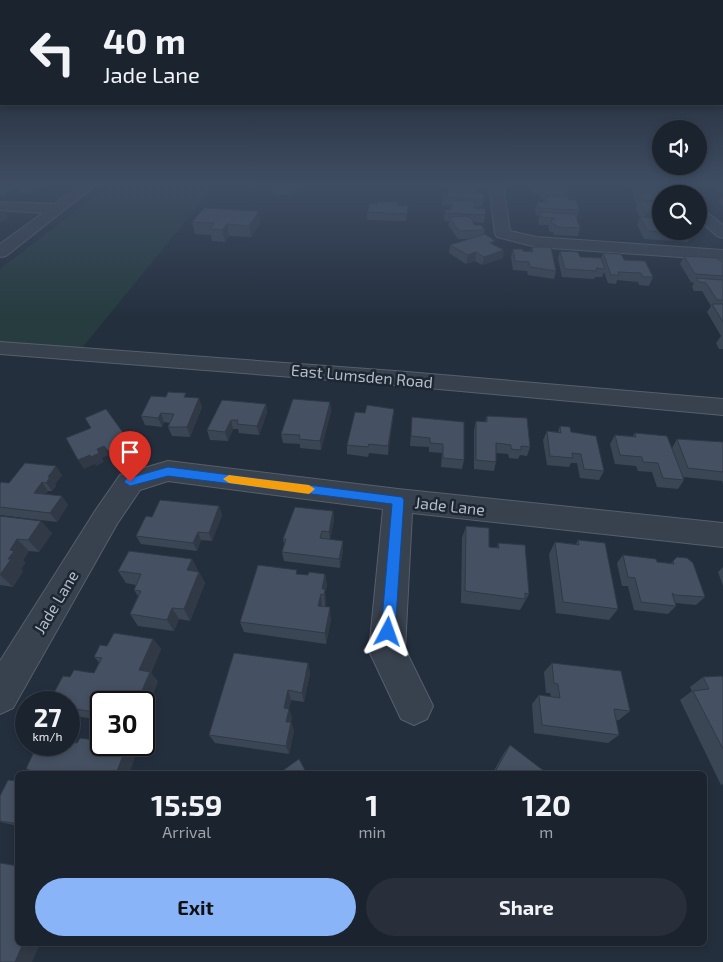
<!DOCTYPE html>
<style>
:root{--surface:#1b232e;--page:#282f3a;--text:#f1f3f6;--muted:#a0a4aa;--line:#39404a;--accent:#8ab4f8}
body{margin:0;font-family:"Exo 2",sans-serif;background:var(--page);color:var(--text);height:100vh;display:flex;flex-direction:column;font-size:19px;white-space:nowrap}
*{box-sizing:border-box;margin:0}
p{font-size:16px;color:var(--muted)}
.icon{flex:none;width:28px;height:28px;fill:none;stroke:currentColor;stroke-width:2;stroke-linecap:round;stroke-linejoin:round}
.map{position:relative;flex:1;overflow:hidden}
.drawer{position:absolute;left:15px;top:771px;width:692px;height:175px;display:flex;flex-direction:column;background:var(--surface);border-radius:8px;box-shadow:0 2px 8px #0003,0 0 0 1px var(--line)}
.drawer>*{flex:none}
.banner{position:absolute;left:0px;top:0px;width:724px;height:105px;box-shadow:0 2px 8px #0003,0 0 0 1px var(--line);background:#1b232e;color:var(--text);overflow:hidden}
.controls{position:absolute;left:652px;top:120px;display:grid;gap:10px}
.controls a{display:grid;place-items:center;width:55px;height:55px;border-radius:50%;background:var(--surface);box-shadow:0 2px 8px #0003,0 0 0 1px var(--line);font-size:25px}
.speed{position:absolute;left:15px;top:691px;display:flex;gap:10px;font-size:25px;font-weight:700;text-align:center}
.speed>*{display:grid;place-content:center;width:65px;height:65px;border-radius:50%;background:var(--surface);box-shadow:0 2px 8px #0003,0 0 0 1px var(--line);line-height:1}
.speed small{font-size:12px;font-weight:400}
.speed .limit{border:2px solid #111;border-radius:8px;background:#fff;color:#111}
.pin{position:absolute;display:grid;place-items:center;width:42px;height:42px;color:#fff;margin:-51px -21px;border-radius:50% 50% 50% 0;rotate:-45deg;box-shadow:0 0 5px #0007}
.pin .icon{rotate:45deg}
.me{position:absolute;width:55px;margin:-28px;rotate:4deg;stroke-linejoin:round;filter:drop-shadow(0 0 4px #0008)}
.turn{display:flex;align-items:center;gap:18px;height:105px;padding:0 20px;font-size:22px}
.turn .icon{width:65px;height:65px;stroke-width:2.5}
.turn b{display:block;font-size:35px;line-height:42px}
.eta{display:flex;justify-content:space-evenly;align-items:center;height:85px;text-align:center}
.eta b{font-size:30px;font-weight:700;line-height:35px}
.action{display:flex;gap:10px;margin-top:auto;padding:10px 20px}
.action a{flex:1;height:58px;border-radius:30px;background:var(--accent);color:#111;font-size:20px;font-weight:700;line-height:58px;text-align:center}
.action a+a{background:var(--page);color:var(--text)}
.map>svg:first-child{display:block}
.green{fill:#263c3f}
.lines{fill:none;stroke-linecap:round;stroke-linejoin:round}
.minor-casing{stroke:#565f6c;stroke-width:2}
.minor{fill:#38414e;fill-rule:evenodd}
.wall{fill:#3b4654}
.shaded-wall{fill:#303945}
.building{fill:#455162;stroke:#303945}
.route{fill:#1a73e8;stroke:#114b97}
.slow{fill:#f59e0b}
.labels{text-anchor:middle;stroke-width:5;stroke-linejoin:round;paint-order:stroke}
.street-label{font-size:16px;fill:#b4bcc9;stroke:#1d2633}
</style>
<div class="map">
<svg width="723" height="962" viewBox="0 0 723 962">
<rect width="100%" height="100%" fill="#242f3e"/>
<path class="green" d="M111 184 215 185 82 348 0 342V269Z"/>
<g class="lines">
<defs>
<g id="minor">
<path d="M0 184H18L16 187 0 194Z"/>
<path d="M82 184H97L6 256 0 257V244L43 213 0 210V202L54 204Z"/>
<path d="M489 184H503L510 231 536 237 723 250V260L536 247 497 237 495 234Z"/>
<path d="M681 184H695L697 194H683Z"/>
<path d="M699 209 704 210 723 225V238L717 236 699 220Z"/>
<path d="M0 342 395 371 723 399V415L395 385 0 354Z"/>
<path d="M168 461 398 489 723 523V547L412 513 405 649 433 706 427 719 414 725 401 719 369 651 383 509 168 481 140 490 117 524 13 708 0 714V661L97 508 120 475Z"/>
</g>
</defs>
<use href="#minor" class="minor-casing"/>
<use href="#minor" class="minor"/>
</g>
<g class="wall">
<path d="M25 184H47L48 186 32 193H19L17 189Z"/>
<path d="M299 184 293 195 273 194 272 187Z"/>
<path d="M452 184H483L482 187H473L478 190 477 193 484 199 482 207H474V208L485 215 484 223 473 222 474 225 485 230 484 234 494 245 503 258 482 265 475 261 466 264 449 253 450 245 471 239H458L448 225 449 221 444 220 445 210H450L451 205H442L443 194H448L452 190Z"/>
<path d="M531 184H569L567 189H565L567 195V197L579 210 577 218 580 228 578 236 554 235 553 232H550L548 227 549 225H539L538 220 540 216 536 215 535 209 537 202H543L544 200 543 199H540L539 195 531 193 530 189Z"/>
<path d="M627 184H665L667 187 666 189 670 194H661V231L692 234 688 242 644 239 637 225 640 217 636 209 637 205 632 195 633 193Z"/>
<path d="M712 184H723V193L718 192 715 189V187H714Z"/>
<path d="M722 195H723V206H722L719 202Z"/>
<path d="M399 202 398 206H408L406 221 367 220V212L377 204Z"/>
<path d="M192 222 260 223 251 237 229 236 225 242 212 241 211 235 195 234Z"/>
<path d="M532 247 556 271 554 279 528 275 527 271 513 270 511 257 513 249 523 251 531 252Z"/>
<path d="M560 251 580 257 601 258 603 253 624 260 653 277 649 286 639 285 638 282 617 280 616 284 608 283 604 272 602 277H595L594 279 562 277 558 259Z"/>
<path d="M684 256 723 261V349H719L716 343 721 336 707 312 711 306 702 291H694L692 287 694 283 691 282 680 264Z"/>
<path d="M187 397 202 407 190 437 172 436 168 427 170 423 164 422 162 427 145 425 141 416Z"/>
<path d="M330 402 331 411 321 450 300 448V444L283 443 281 434Z"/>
<path d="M266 404 267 413 259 435 239 433 238 429H233L228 441 210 440 207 430Z"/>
<path d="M394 409 388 455 369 453 368 457 347 454V445L365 413Z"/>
<path d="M487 416 530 447 527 456 520 455 518 459 509 458 508 454 496 453V462L494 471 474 469V430L476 421 485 422Z"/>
<path d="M412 417 464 460 462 469 441 467 442 453 429 452V447L410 446Z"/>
<path d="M560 426 571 432 604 471 599 480 580 478 577 463H571L569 467 547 465 543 440 547 431 558 432Z"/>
<path d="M635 433 672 448 677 439 723 442V484L722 481 683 477 684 480 678 489 657 487 652 472 638 471 636 466 615 464 610 444 615 435 633 436Z"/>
<path d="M62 475 55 484 56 486 52 491H48L46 494 62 496 68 505 57 522 0 515V484L9 483Z"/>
<path d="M219 506 222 515 212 541 201 540 197 551 141 544 136 536 152 517Z"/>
<path d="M333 511 334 520 330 539 343 549 340 568 284 561 282 552 284 544 283 539Z"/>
<path d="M0 516 52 533 39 552 29 551 23 560 25 563 21 569 23 571 13 587 0 585Z"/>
<path d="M466 526 489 547 497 548 498 543 529 594 520 610 461 603 462 538Z"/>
<path d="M578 540 618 609 609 620 556 613 549 554 555 542 576 544Z"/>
<path d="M623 555 657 562 671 563 677 557 705 597 696 605 675 603 676 606 668 614 634 610 628 586H622L617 563Z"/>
<path d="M192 559 198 571 205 583 190 621 179 619 174 631 138 626 130 614 138 596 134 590 136 585 126 583 118 571Z"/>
<path d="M723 567V586L718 572Z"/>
<path d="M297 574 308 575 325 574 327 586 325 592 326 601 325 606H322L331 619 326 644 244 632 240 622Z"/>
<path d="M153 639 161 649 151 673 158 682 101 702V720L69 715 70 677 94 673 99 662 94 657 107 646Z"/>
<path d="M308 663 310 673 304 702 291 700 289 709 292 718 291 722 294 731 289 754 215 743 209 735Z"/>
<path d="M552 663 630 711 619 720H616L619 735 608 743 534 733 532 704 539 695 551 697 550 693H546L544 672Z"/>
<path d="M703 677 723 678V784L721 785 680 700 692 691 690 687Z"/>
<path d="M510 745 548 774H492L504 753Z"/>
<path d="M18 781V826L0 822V796Z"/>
</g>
<g class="shaded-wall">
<path d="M43 184H47L48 186 32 193 30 190Z"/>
<path d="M294 184H299L293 195 292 188Z"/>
<path d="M4 210 8 218 0 223V213Z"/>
<path d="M259 211 260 223 251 237 249 226Z"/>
<path d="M227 224 229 236 225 242 222 230Z"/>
<path d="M504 250 503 258 482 265 484 257Z"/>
<path d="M476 252 475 261 466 264 468 255Z"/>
<path d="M199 398 202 407 190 437 187 427Z"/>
<path d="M330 402 331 411 321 450 320 441Z"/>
<path d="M266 404 267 413 259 435 257 426Z"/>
<path d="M394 409 393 419 388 455V446Z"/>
<path d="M161 413 164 422 162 427 158 418Z"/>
<path d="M231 420 233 429 228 441 225 432Z"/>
<path d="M129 441 133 451 112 460 108 451Z"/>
<path d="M104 446 109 455 102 458 104 462 96 466 95 464 84 469 78 460 97 449Z"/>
<path d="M56 466 62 475 55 484 56 486 52 491 46 483 48 477Z"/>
<path d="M42 482 48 491 41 502 34 493Z"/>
<path d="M62 496 68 505 57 522 50 513Z"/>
<path d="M219 506 222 515 212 541 209 533Z"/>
<path d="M333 511 334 520 330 540 329 532Z"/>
<path d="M41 521 52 533 39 552 28 540Z"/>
<path d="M198 532 201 540 197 551 193 543Z"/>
<path d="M17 539 29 551 23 560 25 563 21 569 23 571 13 587 0 575 8 559 10 550Z"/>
<path d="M343 541V549L340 568 339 559Z"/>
<path d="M192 559 198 571 193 582 187 570Z"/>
<path d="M199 572 205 583 190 621 184 609Z"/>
<path d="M325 574 327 586 325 592 326 601 325 606 324 595 322 589Z"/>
<path d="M321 594 322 606 320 617 318 606Z"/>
<path d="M330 607 331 619 326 644 325 633Z"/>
<path d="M172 608 179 619 174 631 167 620Z"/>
<path d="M153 639 161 649 151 673 158 682 144 718V702H137L139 670Z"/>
<path d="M308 663 310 673 304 702 302 693Z"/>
<path d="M288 690 291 700 287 717 284 708Z"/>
<path d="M289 709 292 718 291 722 294 731 289 754 286 746V722Z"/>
<path d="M69 738 78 743 69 744Z"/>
<path d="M127 745 137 752 129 774H116Z"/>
<path d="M23 944H40L32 962H15Z"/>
</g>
<g class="building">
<path d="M25 184H43L30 190 17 189Z"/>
<path d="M274 184H294L292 188 272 187Z"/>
<path d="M453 184H474V185Z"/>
<path d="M532 184H564L567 195 546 194 545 192 542 191 541 188H544L533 186Z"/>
<path d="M634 184H665L667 187 635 186Z"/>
<path d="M456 186 478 187V190H474V193H483L484 199 443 197V194H448V190H455Z"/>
<path d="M634 188 667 189 670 193H659L661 194V201L641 200Z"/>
<path d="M547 196 568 197 569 200H576L579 210 538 208 537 202H545L544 198H548Z"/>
<path d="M452 200 474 201V208L485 209V215L445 213V210H451Z"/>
<path d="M639 201 661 202V215L646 214Z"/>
<path d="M377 202H399L395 206H408L407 214 367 212 370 204H377Z"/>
<path d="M204 208 259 211 249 226 227 224 222 230 210 229 214 223 192 222Z"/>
<path d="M540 212 575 214 580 228 556 227 555 224H552L551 219 554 220V218L541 217Z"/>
<path d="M467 216 472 219 474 225H481L485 230 459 231 449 217Z"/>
<path d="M640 217 661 218V231H691L692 234 648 231Z"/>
<path d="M485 234 495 241 490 243 504 250 484 257 476 252 468 255 450 245Z"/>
<path d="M532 247H551L556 271 530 267 529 262 515 261 513 249H522L523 251 533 252Z"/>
<path d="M560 251 578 252 580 257 601 258 605 269 596 268 597 271 565 269Z"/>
<path d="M603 253 621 254 624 260 645 261 653 277H643L641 273 618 272 619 275H611Z"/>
<path d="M684 256 717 258 720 261H723V276L695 274Z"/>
<path d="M696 278 723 280V300H717L706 283 699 282Z"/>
<path d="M712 304H723V322Z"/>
<path d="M168 392 186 393 184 397 199 398 187 427H168L174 414 161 413 158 418 141 416 151 396 166 397Z"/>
<path d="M293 399 330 402 320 441 299 439 300 435 281 434Z"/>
<path d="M222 400 266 404 257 426 237 424 238 420H231L225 432 207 430Z"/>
<path d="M367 405 394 409 388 446 369 444 368 447 347 445 355 412 365 413Z"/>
<path d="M106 409 129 441 108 451 104 446 97 449 99 453 91 457 90 455 78 460 66 438 91 428 85 418Z"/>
<path d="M487 416 527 418 530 447 521 446V450L511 449V445L496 443V462L476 460V421L487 422Z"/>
<path d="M412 417 464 422V460L443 458V444L430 443V438L411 436Z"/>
<path d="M560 426 570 427 571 432 596 436 604 471 584 469 581 454 572 453 573 458 550 456 547 431 561 433Z"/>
<path d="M635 433 667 436 684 480 663 478 658 463 643 462 642 457 620 455 615 435 636 437Z"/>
<path d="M677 439 723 442V472L688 468Z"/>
<path d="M25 463 56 466 48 477H50L46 483 42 482 34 493 62 496 50 513 0 507V484L1 482 9 483Z"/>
<path d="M160 500 219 506 209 533 198 532 193 543 136 536 146 516 152 517Z"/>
<path d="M295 507 333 511 329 532 322 531 320 538 343 541 339 559 282 552 286 539H283Z"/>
<path d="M0 516 41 521 28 540 17 539 10 550 14 551 8 559H11L0 575Z"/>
<path d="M466 526 489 528V547L499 548 498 543 525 545 529 594 525 593V599L465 591Z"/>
<path d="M578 540 605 543 618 609 563 602 555 542 579 545Z"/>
<path d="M129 551 192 559 187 570 199 572 184 609 172 608 167 620 130 614 141 591 134 590 141 574 118 571Z"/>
<path d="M623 555 656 559 657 562 674 564 673 561 677 557 687 558 693 563 705 597 675 595 672 593 676 606 641 602 635 578 628 577Z"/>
<path d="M258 565 297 570 296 574 308 575 309 572 325 574 322 589H325L324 595 321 594 318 606 330 607 325 633 240 622Z"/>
<path d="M114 633 153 639 139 670 150 672 137 702H101V713L69 708V702H49L63 676 70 677 74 670 94 673 102 658 94 657 100 645 107 646Z"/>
<path d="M234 653 308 663 302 693 288 690 284 708 289 709 286 722H291L286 746 209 735Z"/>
<path d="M552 663 621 671 630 711 614 709 619 735 542 725 539 695 560 698 558 684 554 683Z"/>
<path d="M722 676 723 678V749L693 691 709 689 703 677Z"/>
<path d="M80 738 101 741V745H127L116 774H28L30 770 26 769 37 745H69V741L77 743Z"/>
<path d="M510 745 548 774H497L495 772Z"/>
<path d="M299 759 307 774H278Z"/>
<path d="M8 780 18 781V824L0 821V796Z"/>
<path d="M0 863 18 866V944H23L15 962H0Z"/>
</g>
<linearGradient id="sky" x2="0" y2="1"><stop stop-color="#141a22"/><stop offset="0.58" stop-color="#3f4d63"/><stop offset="1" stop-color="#3f4d63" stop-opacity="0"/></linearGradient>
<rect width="723" height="318" fill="url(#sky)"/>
<path class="route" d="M168 467 402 497 404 500 395 632 393 637 388 639 383 637 381 632 392 504 168 476 130 486 124 482 126 479Z"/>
<path class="slow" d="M229 475 309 485 315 489 309 494 229 483 223 479Z"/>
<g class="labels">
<g class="street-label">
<text transform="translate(362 376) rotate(5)" y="6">East Lumsden Road</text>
<text transform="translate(450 506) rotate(6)" y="6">Jade Lane</text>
<text transform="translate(56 602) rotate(-59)" y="6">Jade Lane</text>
</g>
</g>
</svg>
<div class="controls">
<a><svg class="icon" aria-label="sound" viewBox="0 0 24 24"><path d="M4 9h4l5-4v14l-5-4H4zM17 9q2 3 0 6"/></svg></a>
<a><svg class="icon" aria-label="search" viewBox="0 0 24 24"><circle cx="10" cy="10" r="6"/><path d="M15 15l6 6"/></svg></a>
</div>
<div class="speed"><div>27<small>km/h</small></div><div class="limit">30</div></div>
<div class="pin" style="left:130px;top:482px;background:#d93025"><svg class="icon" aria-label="arrive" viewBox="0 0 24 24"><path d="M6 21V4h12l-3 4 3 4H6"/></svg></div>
<svg class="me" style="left:388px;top:632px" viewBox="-20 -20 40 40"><path d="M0-17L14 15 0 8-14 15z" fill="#1a73e8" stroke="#fff" stroke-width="4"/></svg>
<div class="banner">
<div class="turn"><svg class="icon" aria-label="left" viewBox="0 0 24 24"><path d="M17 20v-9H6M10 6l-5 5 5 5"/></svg><div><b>40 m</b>Jade Lane</div></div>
</div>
<section class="drawer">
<div class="eta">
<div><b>15:59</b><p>Arrival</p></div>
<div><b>1</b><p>min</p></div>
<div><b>120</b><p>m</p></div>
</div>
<div class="action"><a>Exit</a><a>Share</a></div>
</section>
</div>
